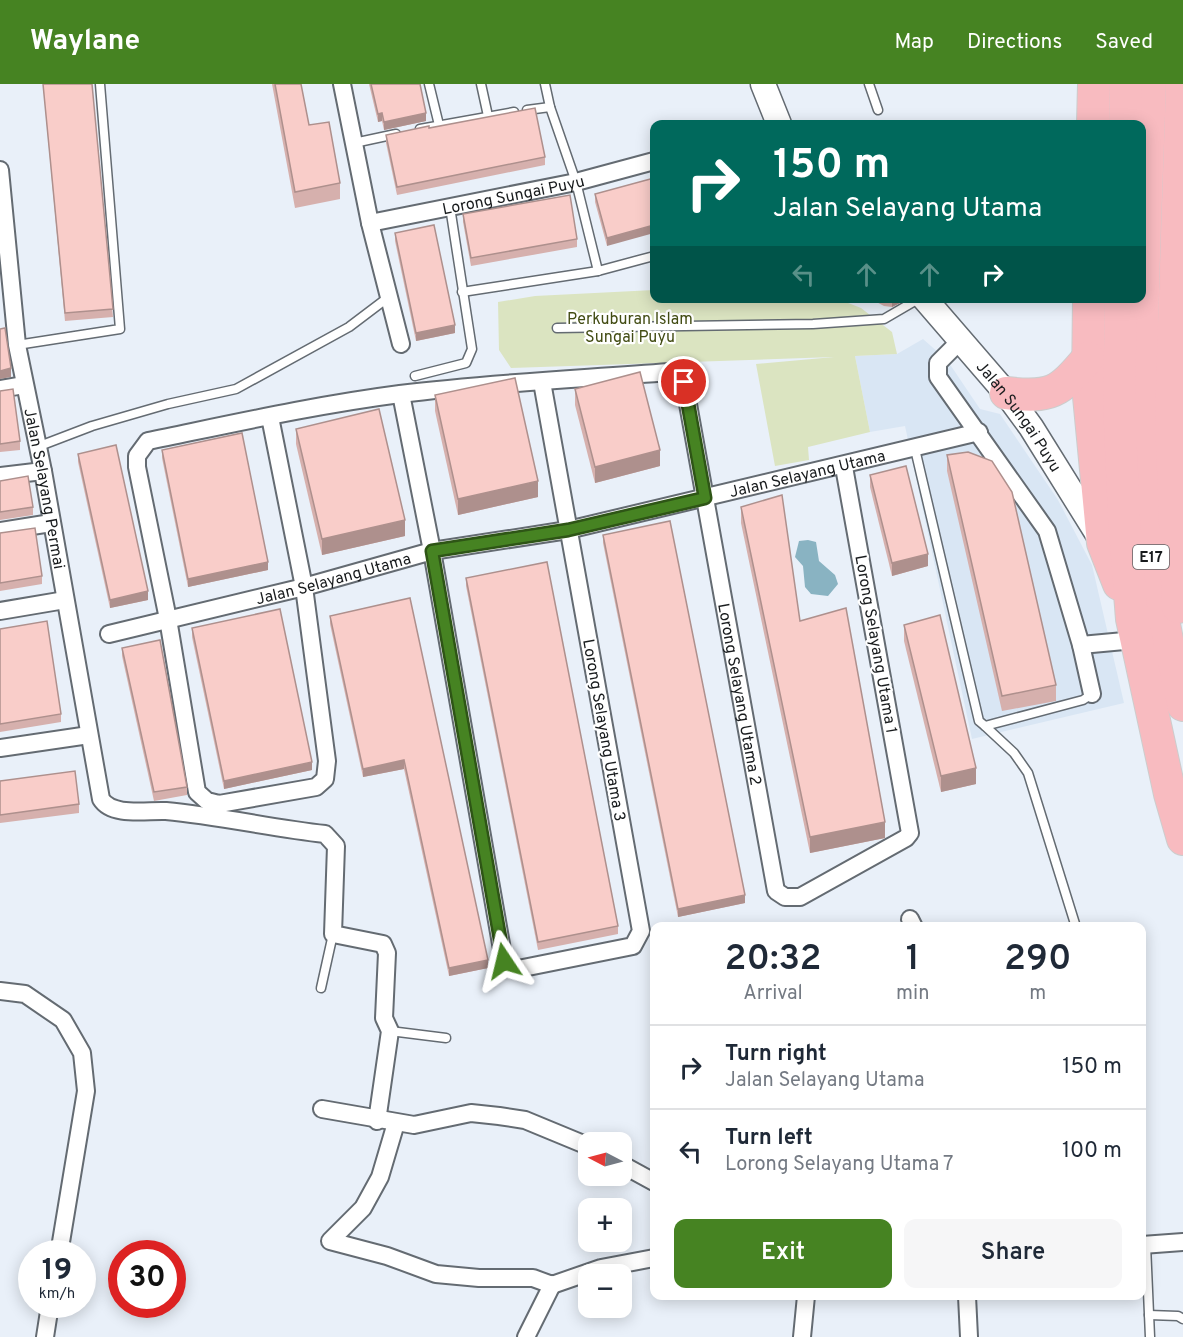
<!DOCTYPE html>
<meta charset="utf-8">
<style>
:root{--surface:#fff;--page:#f6f6f7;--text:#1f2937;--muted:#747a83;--line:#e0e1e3;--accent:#468322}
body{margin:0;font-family:Overpass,sans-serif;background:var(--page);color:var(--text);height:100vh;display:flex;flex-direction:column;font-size:22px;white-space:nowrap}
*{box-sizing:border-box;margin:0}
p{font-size:20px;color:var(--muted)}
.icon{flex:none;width:33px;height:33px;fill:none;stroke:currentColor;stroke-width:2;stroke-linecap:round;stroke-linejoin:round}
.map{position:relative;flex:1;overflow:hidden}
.drawer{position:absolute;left:650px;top:838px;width:496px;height:378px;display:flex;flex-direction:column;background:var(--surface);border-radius:12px;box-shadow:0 3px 15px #0003}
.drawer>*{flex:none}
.guide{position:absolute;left:650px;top:36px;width:496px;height:183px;border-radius:12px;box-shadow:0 3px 15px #0003;background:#00695c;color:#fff;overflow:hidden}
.needle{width:39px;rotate:276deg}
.controls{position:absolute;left:578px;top:1048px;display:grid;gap:12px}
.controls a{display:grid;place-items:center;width:54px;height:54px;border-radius:12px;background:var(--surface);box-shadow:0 3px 15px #0003;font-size:30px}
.speed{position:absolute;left:18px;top:1156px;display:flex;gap:12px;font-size:30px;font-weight:700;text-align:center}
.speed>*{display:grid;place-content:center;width:78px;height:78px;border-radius:50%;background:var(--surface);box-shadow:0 3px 15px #0003;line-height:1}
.speed small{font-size:15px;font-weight:400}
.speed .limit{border:9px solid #d22;background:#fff;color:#111}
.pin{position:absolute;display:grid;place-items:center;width:51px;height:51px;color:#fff;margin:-26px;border:3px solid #fff;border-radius:50%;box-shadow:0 2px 6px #0007}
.me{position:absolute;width:66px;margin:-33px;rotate:350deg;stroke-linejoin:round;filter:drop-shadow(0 0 4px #0008)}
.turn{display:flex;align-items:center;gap:21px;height:126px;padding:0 24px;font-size:27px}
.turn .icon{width:78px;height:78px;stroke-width:2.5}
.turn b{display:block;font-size:42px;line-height:51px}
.lanes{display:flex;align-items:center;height:57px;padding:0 24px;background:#0003;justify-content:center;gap:30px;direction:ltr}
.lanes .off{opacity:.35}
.eta{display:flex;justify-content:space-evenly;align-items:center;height:102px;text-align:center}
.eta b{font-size:36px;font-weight:600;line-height:42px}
.primary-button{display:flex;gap:12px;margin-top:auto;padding:12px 24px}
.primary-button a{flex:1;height:69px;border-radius:12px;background:var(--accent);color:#fff;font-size:24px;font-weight:600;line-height:69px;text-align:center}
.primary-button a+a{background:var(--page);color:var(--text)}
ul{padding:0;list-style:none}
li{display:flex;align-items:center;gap:18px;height:84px;padding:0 24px;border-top:2px solid var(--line)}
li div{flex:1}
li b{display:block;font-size:22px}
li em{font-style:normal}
header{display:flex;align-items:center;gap:36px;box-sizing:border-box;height:84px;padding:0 30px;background:var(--accent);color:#fff}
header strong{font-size:28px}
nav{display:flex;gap:33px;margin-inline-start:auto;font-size:21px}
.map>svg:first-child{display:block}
.built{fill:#d9e6f4}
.green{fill:#dbe4c1}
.water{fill:#89b3c2}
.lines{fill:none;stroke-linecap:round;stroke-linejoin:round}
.service-casing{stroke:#646b72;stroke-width:11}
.minor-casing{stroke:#646b72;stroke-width:20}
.secondary-casing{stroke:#646b72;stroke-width:27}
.motorway-casing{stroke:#cccdcd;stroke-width:34}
.service{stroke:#fff;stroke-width:8}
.minor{stroke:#fff;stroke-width:16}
.secondary{stroke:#fff;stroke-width:24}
.motorway{stroke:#f8bbc0;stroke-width:32}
.wall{fill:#d6b0ad}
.shaded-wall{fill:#ae908d}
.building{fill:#f9cdc9;stroke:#ae908d;stroke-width:1.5}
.route-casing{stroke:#2e5516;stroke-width:15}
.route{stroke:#468322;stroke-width:10}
.labels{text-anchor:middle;stroke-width:4.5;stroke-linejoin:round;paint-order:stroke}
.shield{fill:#fff;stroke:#5d5f61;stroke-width:1.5}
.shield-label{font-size:15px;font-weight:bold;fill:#181b1d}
.street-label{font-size:16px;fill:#181b1d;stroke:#fff}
.park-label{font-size:16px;fill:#424c13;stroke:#fff}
</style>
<header>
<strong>Waylane</strong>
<nav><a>Map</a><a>Directions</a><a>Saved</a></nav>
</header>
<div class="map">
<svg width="1183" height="1253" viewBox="0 0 1183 1253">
<rect width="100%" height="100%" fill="#e9f0f9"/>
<path class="built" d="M923 255 947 276 980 325 1000 330 1058 416 1092 481 1124 619 972 655 905 342 870 348 855 272 897 270Z"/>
<path class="green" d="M654 206V214L838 215 861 224 892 248 897 270 855 272 870 348 808 363 809 376 775 382 756 280 834 273 511 284 499 266 498 218 535 212Z"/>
<path class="water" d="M808 456 816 458 819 477 835 491 838 500 828 512 811 510 805 503 803 482 795 473 799 457Z"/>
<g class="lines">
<defs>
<g id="service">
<path d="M429 0 439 41"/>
<path d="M481 0 488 32"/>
<path d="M545 0 550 23 576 98 598 187"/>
<path d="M869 0 878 26"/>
<path d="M527 26 550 23"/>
<path d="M420 45 514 28"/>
<path d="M354 59 396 50"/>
<path d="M462 208 598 187 654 172"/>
<path d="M557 244 813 240 884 235 920 214"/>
<path d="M17 261 120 245 100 0"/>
<path d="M415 292 466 279 472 265 450 123"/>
<path d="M37 363 92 342 168 320 236 305 349 243 390 212"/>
<path d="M915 365 979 637 985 642 1083 616 1092 610"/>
<path d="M985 642 1014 669 1028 689 1076 843"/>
<path d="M321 904 333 850"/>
<path d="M390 947 446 954"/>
<path d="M1146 1161 1150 1253"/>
<path d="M1149 1231 1178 1232 1183 1235"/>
</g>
<g id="minor">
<path d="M342 0 370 139 401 260"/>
<path id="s1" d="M0 86 17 261 43 387 101 715C112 733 147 726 166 727 219 732 272 744 325 750L336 762 333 850 383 860 387 869 384 934 390 947 377 1037"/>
<path id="s2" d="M370 139 576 98 654 77"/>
<path d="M961 256 938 279V293L1047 447 1081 561 1092 610"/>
<path d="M0 305 24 301"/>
<path d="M401 310 432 467 504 877 509 882 518 885 633 862 641 847 542 298"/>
<path id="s3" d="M270 333 304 503 327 677 325 695 316 703 219 720 207 717 197 708 168 535 137 383V372L148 357C231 340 315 321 400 310 489 299 579 295 669 288L684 298 776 807 785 813H800L906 754 910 749 844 383"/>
<path d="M0 392 43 387"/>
<path d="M0 447 51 439"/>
<path d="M0 527 65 516"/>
<path id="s4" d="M109 550 304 503 432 467 568 446 979 348"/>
<path d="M1081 561 1135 556"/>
<path d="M0 664 89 651"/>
<path d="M910 835 914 843"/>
<path d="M0 907 25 910 63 936 82 969 86 1007 59 1170"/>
<path d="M322 1025 414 1041 471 1029 499 1032 525 1036 588 1062"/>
<path d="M396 1039 380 1093 363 1124 330 1157 387 1172 436 1190 479 1194H533L552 1201 601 1184 654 1174"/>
<path d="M621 1080 654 1098"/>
<path d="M1142 1161 1183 1158"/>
<path d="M967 1212 969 1253"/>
<path d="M45 1253 50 1221"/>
<path d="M526 1253 552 1201"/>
<path d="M802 1253 806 1212"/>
</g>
<g id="secondary">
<path d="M763 0 779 40"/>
<path id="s5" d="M924 214 1006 309 1031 343 1102 457"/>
</g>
<g id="motorway">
<path d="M1150 0C1144 207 1125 419 1183 621"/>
<path d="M1093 40 1094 0"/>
<path d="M1125 40 1126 0"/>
<path d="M1089 214 1088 302 1103 459 1119 500"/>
<path d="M1121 214 1119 320 1124 435 1132 535 1170 710 1183 755"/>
<path d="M1006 309C1051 314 1059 309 1088 274"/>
<path d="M1178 523 1171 331 1182 0"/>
</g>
</defs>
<use href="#service" class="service-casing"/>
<use href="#minor" class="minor-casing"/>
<use href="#secondary" class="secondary-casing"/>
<use href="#motorway" class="motorway-casing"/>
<use href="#service" class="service"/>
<use href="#minor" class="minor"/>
<use href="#secondary" class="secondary"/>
<use href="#motorway" class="motorway"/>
</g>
<g class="wall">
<path d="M43 0H92L113 233 65 237Z"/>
<path d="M272 0H301L309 41 340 99V115L295 124Z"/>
<path d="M369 0H420L426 37 384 46 382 37 378 38Z"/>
<path d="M429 44 545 73V81L397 111 386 59V51Z"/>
<path d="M654 94 607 162 595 118V110Z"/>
<path d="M463 130 577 155V163L471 182 463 138Z"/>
<path d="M395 149 455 249 416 257 395 157Z"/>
<path d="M869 214H900V219L892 223 884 222Z"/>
<path d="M575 305 660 382 595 399 575 321Z"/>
<path d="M0 307 20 357V366L0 368Z"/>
<path d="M435 311 538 413 458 431 435 327Z"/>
<path d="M296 345 405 452 322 471 296 360Z"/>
<path d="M162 366 268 486 188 503 162 374Z"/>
<path d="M78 370 148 516 110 524 78 378Z"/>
<path d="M947 371 1056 601V617L1002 627 947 387Z"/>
<path d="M870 391 928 482 892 492 870 403Z"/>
<path d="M0 397 33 423V431L0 436Z"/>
<path d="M741 423 800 537 885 754 810 769 741 439Z"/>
<path d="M0 449 42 492V500L0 507Z"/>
<path d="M603 451 745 819 678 833 603 459Z"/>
<path d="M466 494 618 842V850L538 866 466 502Z"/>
<path d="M410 514 488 884 449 892 404 685 363 693 330 540V532Z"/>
<path d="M904 541 976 700 941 708 904 557Z"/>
<path d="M192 544 312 686 224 705 192 553Z"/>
<path d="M0 545 61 630V638L0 648Z"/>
<path d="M122 564 187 703V711L154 717 122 572Z"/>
<path d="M0 697 79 720V729L0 739Z"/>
</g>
<g class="shaded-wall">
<path d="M382 29V37L378 38V30Z"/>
<path d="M426 29V37L384 46V38Z"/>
<path d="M654 141V149L607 162V154Z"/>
<path d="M892 214H900V219L892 223Z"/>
<path d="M455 241V249L416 257V249Z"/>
<path d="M11 284V293L0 295V287Z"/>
<path d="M660 366V382L595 399V383Z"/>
<path d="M538 397V413L458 431V415Z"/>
<path d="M405 436V452L322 471V455Z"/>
<path d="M928 470V482L892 492V479Z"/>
<path d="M268 478V486L188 503V495Z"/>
<path d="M148 507V516L110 524V516Z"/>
<path d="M404 676V685L363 693V685Z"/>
<path d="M312 678V686L224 705V697Z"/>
<path d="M976 684V700L941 708V692Z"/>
<path d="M885 738V754L810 769V753Z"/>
<path d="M745 811V819L678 833V825Z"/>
<path d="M488 876V884L449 892V884Z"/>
</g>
<g class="building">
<path d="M43 0H92L113 225 65 229Z"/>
<path d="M275 0H301L309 41 329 38 340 99 295 108Z"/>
<path d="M371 0H420L426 29 384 38 382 29 378 30Z"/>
<path d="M535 24 545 73 397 103 386 51 429 42V44Z"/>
<path d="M654 94V141L607 154 595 110Z"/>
<path d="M570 111 577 155 471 174 463 130Z"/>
<path d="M434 141 455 241 416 249 395 149Z"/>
<path d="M5 244 11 284 0 287V245Z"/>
<path d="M640 288 660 366 595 383 575 305Z"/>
<path d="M515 294 538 397 458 415 435 311Z"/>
<path d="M13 305 20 357 0 360V307Z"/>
<path d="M379 325 405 436 322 455 296 345Z"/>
<path d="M242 349 268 478 188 495 162 366Z"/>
<path d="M116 361 148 507 110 516 78 370Z"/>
<path d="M968 368 992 377 1012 408 1056 601 1002 612 947 371Z"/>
<path d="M906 382 928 470 892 479 870 391Z"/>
<path d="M28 392 33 423 0 428V397Z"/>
<path d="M782 411 800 537 846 524 885 738 810 753 741 423Z"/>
<path d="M670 437 745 811 678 825 603 451Z"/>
<path d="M35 444 42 492 0 499V449Z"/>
<path d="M547 478 618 842 538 858 466 494Z"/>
<path d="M410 514 488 876 449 884 404 676 363 685 330 532Z"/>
<path d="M280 525 312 678 224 697 192 544Z"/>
<path d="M940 531 976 684 941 692 904 541Z"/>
<path d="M47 537 61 630 0 640V545Z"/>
<path d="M160 556 187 703 154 708 122 564Z"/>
<path d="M75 687 79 720 0 731V697Z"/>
</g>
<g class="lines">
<defs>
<path id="route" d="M504 877 432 467 568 446 705 414 684 298"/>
</defs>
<use href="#route" class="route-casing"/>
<use href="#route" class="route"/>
</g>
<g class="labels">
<rect class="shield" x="1133" y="461" width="36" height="24" rx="4.5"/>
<g class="shield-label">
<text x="1151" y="478">E17</text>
</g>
<g class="street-label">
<text dy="6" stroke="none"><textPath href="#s2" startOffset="146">Lorong Sungai Puyu</textPath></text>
<text dy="6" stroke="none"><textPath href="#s5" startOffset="152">Jalan Sungai Puyu</textPath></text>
<text dy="6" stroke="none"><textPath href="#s4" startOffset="717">Jalan Selayang Utama</textPath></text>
<text dy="6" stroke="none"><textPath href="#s1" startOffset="322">Jalan Selayang Permai</textPath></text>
<text dy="6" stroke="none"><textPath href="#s4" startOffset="231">Jalan Selayang Utama</textPath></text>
<text transform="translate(877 560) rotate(80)" y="6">Lorong Selayang Utama 1</text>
<text dy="6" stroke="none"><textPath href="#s3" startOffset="1725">Lorong Selayang Utama 2</textPath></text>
<text transform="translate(605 646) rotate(80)" y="6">Lorong Selayang Utama 3</text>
</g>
<g class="park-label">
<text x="630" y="240">Perkuburan Islam<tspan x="630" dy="18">Sungai Puyu</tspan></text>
</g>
</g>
</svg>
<div class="controls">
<a><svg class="needle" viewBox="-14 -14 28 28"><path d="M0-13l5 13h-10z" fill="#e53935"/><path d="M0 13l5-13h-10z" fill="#747a83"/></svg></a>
<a>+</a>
<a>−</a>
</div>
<div class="speed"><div>19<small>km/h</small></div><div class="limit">30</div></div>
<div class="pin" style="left:684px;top:298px;background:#d93025"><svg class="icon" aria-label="arrive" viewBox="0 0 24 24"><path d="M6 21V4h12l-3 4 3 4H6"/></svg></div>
<svg class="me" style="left:504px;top:877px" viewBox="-20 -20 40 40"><path d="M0-17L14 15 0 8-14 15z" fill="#468322" stroke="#fff" stroke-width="4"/></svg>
<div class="guide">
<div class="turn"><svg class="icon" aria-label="right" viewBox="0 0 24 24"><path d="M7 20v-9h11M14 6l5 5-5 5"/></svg><div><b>150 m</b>Jalan Selayang Utama</div></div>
<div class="lanes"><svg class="icon off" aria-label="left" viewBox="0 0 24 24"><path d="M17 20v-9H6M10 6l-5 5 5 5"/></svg><svg class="icon off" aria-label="ahead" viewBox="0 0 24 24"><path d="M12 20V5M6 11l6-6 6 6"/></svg><svg class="icon off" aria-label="ahead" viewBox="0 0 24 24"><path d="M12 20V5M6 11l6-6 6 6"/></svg><svg class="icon" aria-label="right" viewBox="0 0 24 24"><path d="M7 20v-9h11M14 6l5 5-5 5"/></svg></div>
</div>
<section class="drawer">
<div class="eta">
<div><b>20:32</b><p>Arrival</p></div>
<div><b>1</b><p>min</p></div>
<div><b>290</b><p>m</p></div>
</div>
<ul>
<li><svg class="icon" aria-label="right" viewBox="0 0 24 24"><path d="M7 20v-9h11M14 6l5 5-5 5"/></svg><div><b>Turn right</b><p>Jalan Selayang Utama</p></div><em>150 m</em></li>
<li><svg class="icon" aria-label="left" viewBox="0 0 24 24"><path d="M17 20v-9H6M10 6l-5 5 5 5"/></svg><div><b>Turn left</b><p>Lorong Selayang Utama 7</p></div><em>100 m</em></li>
</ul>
<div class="primary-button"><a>Exit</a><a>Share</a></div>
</section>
</div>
